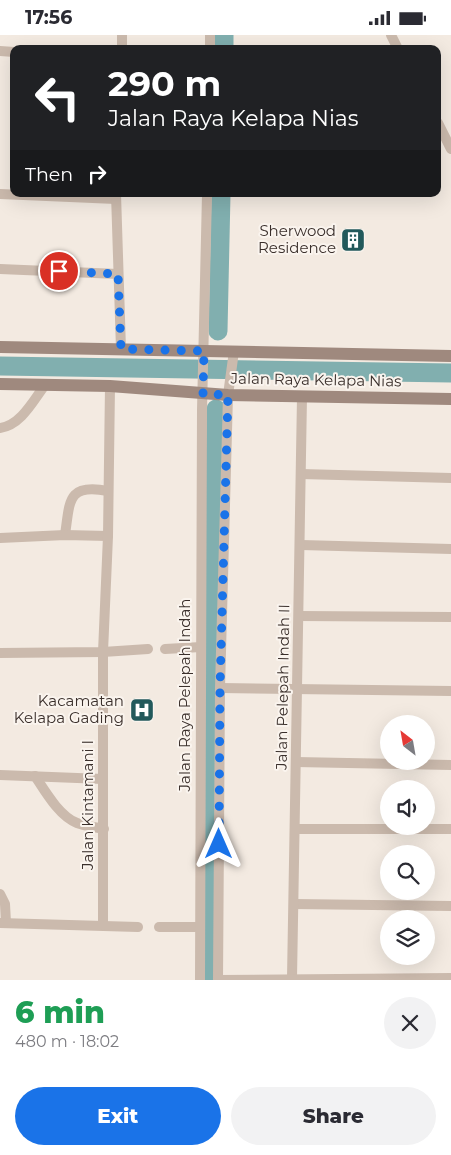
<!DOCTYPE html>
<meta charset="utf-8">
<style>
:root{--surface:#fff;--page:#f2f2f3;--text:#2b2b33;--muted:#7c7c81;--accent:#1a73e8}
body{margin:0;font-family:Montserrat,sans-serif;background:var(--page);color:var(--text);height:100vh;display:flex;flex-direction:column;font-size:19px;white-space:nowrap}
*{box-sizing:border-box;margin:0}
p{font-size:16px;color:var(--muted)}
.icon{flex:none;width:28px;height:28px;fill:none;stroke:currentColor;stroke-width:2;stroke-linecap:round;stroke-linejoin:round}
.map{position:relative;height:945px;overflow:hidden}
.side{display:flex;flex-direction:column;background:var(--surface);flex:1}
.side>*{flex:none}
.guide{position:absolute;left:10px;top:10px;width:431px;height:152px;border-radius:10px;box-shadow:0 5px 20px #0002;background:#202124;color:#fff;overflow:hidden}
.needle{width:32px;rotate:329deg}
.tools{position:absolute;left:380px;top:680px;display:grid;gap:10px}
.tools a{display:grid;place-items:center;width:55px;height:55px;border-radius:50%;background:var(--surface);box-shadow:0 5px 20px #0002;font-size:25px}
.pin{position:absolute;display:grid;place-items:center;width:42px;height:42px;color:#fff;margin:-21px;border:2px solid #fff;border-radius:50%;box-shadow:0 1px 5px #0007}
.me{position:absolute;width:55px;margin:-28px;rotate:0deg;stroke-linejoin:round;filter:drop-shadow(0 0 4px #0008)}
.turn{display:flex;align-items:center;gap:18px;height:105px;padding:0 15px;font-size:22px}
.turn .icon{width:65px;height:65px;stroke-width:2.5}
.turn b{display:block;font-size:35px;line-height:42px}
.then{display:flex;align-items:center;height:48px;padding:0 15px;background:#0003;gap:10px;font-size:19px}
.round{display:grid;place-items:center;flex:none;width:52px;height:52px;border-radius:26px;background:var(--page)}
.headline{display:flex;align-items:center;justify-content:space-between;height:85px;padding:0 15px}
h1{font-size:30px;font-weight:800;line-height:38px;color:#1e9e55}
.primary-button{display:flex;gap:10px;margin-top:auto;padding:10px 15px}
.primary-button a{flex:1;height:58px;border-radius:30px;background:var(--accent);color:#fff;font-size:20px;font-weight:800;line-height:58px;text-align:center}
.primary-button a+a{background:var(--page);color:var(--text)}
.status{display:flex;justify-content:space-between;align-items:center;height:35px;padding:0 25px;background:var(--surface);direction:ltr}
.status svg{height:14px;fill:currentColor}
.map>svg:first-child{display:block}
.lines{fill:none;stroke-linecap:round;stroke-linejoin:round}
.river{stroke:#81afaf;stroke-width:19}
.minor{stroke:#cbbaad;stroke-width:10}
.secondary{stroke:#9f897e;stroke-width:12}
.route{stroke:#1a73e8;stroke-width:9;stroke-dasharray:0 16.2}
.labels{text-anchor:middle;stroke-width:4;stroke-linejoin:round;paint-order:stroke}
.poi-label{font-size:15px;fill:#3a2f2b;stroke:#faf4ee;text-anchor:end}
.street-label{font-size:15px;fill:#3a2f2b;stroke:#faf4ee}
</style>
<div class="status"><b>17:56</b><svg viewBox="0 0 49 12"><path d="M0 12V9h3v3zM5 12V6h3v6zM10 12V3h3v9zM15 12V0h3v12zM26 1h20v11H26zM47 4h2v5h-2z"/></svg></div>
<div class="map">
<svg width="451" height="945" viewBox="0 0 451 945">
<rect width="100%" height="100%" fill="#f3eae1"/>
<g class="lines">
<g class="river">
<path d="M224 14V0"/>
<path d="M218 296 221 159"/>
<path d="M0 331 451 338"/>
<path d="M209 945 216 374"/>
</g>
<g class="minor">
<path d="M122 0V14"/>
<path d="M391 0 398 14"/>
<path d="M210 14V0"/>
<path d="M0 16 14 17"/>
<path d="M438 88 451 114"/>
<path d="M0 159 116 164"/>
<path d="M116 159 121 314"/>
<path d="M0 234 118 239"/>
<path d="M0 393C21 390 33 366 45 350"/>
<path d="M301 439 451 443"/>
<path d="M65 500C70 466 67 448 108 456"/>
<path d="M0 503 65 500 108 501"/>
<path d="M301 510 451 514"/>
<path d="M299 581 451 582"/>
<path d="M165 614 201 612"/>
<path d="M0 618 103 617 148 614"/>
<path d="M220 653 451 656"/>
<path d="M296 727 451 730"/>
<path d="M0 740 103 744"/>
<path d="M35 741C45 756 59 781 77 788 85 791 95 792 104 794"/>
<path d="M295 794H451"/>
<path d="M0 859 5 869 6 888"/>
<path d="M294 869 451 871"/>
<path d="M0 888 138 892"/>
<path d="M103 890V617L108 501 110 351"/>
<path d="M159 892H199"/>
<path d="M292 943 302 362"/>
<path d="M200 945 202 375 207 159"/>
<path d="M218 945 220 653 228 360 234 316"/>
<path d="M219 945 451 943"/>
</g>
<g class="secondary">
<path d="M0 312 451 321"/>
<path d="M0 349 110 351 228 360 451 364"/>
</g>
</g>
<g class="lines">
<path class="route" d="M59 236 118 239 121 314 204 316 203 359 228 360 220 653 219 809"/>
</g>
<defs>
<symbol id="building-square" viewBox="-11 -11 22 22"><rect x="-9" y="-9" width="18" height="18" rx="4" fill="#22595b" stroke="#faf4ee"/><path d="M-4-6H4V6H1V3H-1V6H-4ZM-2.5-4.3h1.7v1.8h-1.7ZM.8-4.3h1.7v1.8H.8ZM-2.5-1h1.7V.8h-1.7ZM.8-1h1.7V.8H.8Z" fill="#fff"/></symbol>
<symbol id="hospital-square" viewBox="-11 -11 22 22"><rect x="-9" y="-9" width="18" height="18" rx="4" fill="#22595b" stroke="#faf4ee"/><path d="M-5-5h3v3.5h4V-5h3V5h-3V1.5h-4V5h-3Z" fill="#fff"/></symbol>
</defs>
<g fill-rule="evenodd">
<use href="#building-square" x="339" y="191" width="28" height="28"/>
<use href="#hospital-square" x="128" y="661" width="28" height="28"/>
</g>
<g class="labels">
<g class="poi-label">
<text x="336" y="201">Sherwood<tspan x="336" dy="17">Residence</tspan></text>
<text x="124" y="671">Kacamatan<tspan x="124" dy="17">Kelapa Gading</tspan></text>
</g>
<g class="street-label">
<text transform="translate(316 345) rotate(1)" y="5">Jalan Raya Kelapa Nias</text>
<text transform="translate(283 652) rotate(-89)" y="5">Jalan Pelepah Indah II</text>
<text transform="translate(185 660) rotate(-90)" y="5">Jalan Raya Pelepah Indah</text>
<text transform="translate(88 770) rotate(-90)" y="5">Jalan Kintamani I</text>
</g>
</g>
</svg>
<div class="tools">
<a><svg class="needle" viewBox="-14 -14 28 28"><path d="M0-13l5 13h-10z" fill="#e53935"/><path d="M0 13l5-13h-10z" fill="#7c7c81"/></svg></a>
<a><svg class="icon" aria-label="sound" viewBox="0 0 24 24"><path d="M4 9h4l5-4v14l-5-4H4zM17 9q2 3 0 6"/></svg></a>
<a><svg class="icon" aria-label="search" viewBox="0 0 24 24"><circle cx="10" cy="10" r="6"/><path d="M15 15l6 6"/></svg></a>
<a><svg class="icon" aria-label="layers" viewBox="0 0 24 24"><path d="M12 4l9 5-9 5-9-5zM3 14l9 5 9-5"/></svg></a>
</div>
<div class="pin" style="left:59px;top:236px;background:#d93025"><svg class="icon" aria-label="arrive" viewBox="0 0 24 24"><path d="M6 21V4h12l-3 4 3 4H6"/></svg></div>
<svg class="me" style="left:219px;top:809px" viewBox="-20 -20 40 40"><path d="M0-17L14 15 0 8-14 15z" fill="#1a73e8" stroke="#fff" stroke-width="4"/></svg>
<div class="guide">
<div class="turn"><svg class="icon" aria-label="left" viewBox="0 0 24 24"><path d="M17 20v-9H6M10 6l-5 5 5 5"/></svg><div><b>290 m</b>Jalan Raya Kelapa Nias</div></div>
<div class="then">Then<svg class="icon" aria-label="right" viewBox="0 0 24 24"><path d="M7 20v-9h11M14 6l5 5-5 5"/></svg></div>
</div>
</div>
<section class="side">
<div class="headline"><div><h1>6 min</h1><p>480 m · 18:02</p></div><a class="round"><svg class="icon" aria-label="close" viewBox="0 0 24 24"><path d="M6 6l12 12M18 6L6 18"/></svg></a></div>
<div class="primary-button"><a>Exit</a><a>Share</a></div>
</section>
